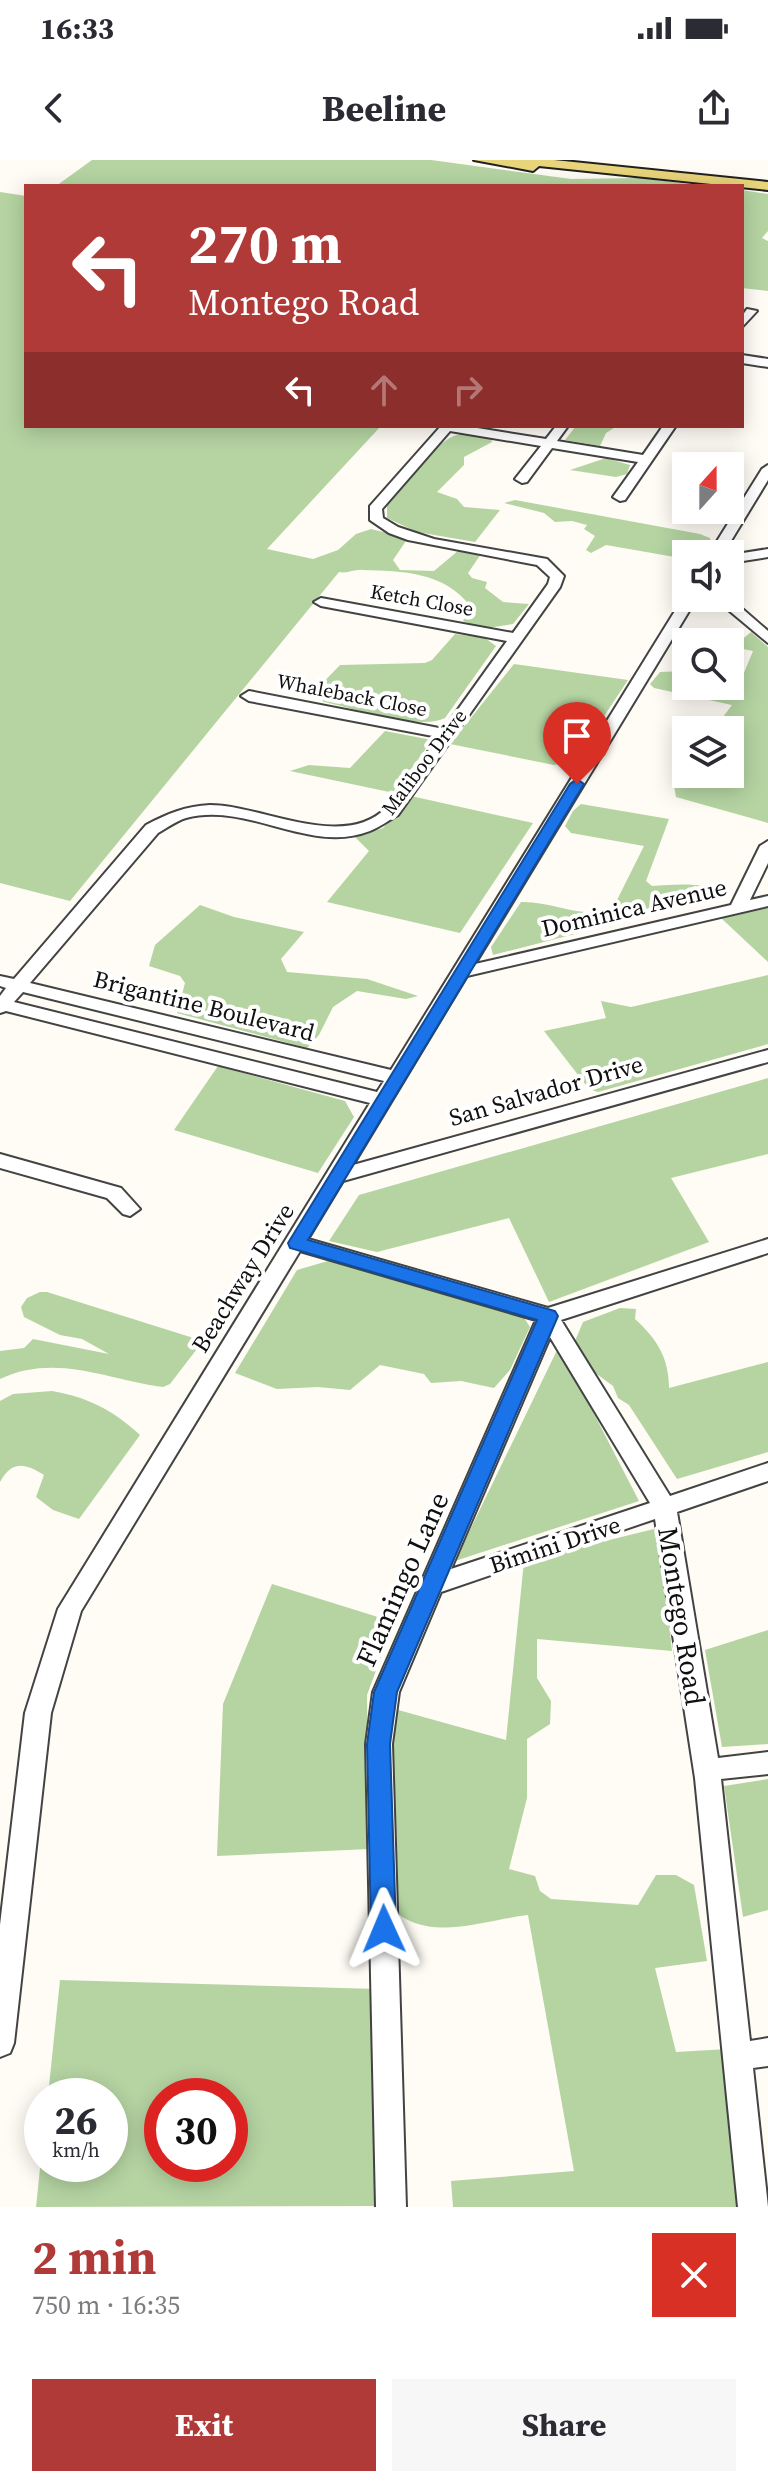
<!DOCTYPE html>
<meta charset="utf-8">
<style>
:root{--surface:#fff;--page:#f7f7f7;--text:#2b2b33;--muted:#7c7c81;--accent:#af3a38}
body{margin:0;font-family:"Source Serif 4",serif;background:var(--page);color:var(--text);height:100vh;display:flex;flex-direction:column;font-size:30px;white-space:nowrap}
*{box-sizing:border-box;margin:0}
p{font-size:26px;color:var(--muted)}
.icon{flex:none;width:44px;height:44px;fill:none;stroke:currentColor;stroke-width:2;stroke-linecap:round;stroke-linejoin:round}
.map{position:relative;height:2047px;overflow:hidden}
.sheet{display:flex;flex-direction:column;background:var(--surface);flex:1}
.sheet>*{flex:none}
.top-card{position:absolute;left:24px;top:24px;width:720px;height:244px;border-radius:0px;box-shadow:0 4px 20px #0003;background:#af3a38;color:#fff;overflow:hidden}
.needle{width:52px;rotate:21deg}
.controls{position:absolute;left:672px;top:292px;display:grid;gap:16px}
.controls a{display:grid;place-items:center;width:72px;height:72px;border-radius:0px;background:var(--surface);box-shadow:0 4px 20px #0003;font-size:40px}
.speed{position:absolute;left:24px;top:1918px;display:flex;gap:16px;font-size:40px;font-weight:700;text-align:center}
.speed>*{display:grid;place-content:center;width:104px;height:104px;border-radius:50%;background:var(--surface);box-shadow:0 4px 20px #0003;line-height:1}
.speed small{font-size:20px;font-weight:400}
.speed .limit{border:12px solid #d22;background:#fff;color:#111}
.pin{position:absolute;display:grid;place-items:center;width:68px;height:68px;color:#fff;margin:-82px -34px;border-radius:50% 50% 50% 0;rotate:-45deg;box-shadow:0 0 8px #0007}
.pin .icon{rotate:45deg}
.me{position:absolute;width:88px;margin:-44px;rotate:359deg;stroke-linejoin:round;filter:drop-shadow(0 0 6px #0008)}
.turn{display:flex;align-items:center;gap:28px;height:168px;padding:0 32px;font-size:36px}
.turn .icon{width:104px;height:104px;stroke-width:2.5}
.turn b{display:block;font-size:56px;line-height:68px}
.lanes{display:flex;align-items:center;height:76px;padding:0 32px;background:#0003;justify-content:center;gap:40px;direction:ltr}
.lanes .off{opacity:.35}
.round{display:grid;place-items:center;flex:none;width:84px;height:84px;border-radius:0px;background:var(--page)}
.overview{display:flex;align-items:center;justify-content:space-between;height:136px;padding:0 32px}
h1{font-size:48px;font-weight:700;line-height:60px;color:var(--accent)}
.button{display:flex;gap:16px;margin-top:auto;padding:16px 32px}
.button a{flex:1;height:92px;border-radius:0px;background:var(--accent);color:#fff;font-size:32px;font-weight:700;line-height:92px;text-align:center}
.button a+a{background:var(--page);color:var(--text)}
.status{display:flex;justify-content:space-between;align-items:center;height:56px;padding:0 40px;background:var(--surface);direction:ltr}
.status svg{height:22px;fill:currentColor}
header{display:flex;justify-content:space-between;align-items:center;height:104px;padding:0 32px;background:var(--surface);font-size:36px;font-weight:700}
.map>svg:first-child{display:block}
.forest{fill:#b5d4a2;fill-rule:evenodd}
.lines{fill:none;stroke-linecap:round;stroke-linejoin:round}
.minor-casing{stroke:#434343;stroke-width:4}
.major-casing{stroke:#212121;stroke-width:4}
.minor{fill:#fff;fill-rule:evenodd}
.major{fill:#e8d47a;fill-rule:evenodd}
.route{fill:#1a73e8;stroke:#114b97;stroke-width:2}
.labels{text-anchor:middle;stroke-width:8;stroke-linejoin:round;paint-order:stroke}
.far-street-label{font-size:20px;fill:#101010;stroke:#fff}
.street-label{font-size:24px;fill:#101010;stroke:#fff}
.near-street-label{font-size:28px;fill:#101010;stroke:#fff}
</style>
<div class="status"><b>16:33</b><svg viewBox="0 0 49 12"><path d="M0 12V9h3v3zM5 12V6h3v6zM10 12V3h3v9zM15 12V0h3v12zM26 1h20v11H26zM47 4h2v5h-2z"/></svg></div>
<header><svg class="icon" aria-label="back" viewBox="0 0 24 24"><path d="M15 5l-7 7 7 7"/></svg>Beeline<svg class="icon" aria-label="share" viewBox="0 0 24 24"><path d="M12 15V3M7 8l5-5 5 5M5 13v7h14v-7"/></svg></header>
<div class="map">
<svg width="768" height="2047" viewBox="0 0 768 2047">
<rect width="100%" height="100%" fill="#fefcf4"/>
<g class="forest">
<path d="M92 0H431L571 19 641 18 706 26H56Z"/>
<path d="M742 30 768 34V71L762 78 768 81V131L742 128Z"/>
<path d="M0 32 26 36V266H381L267 389 313 399 338 390 356 374 371 369 408 378 393 400 400 410 434 411 459 390 481 394 468 413 472 418 487 422 485 428 503 442 529 444 513 464 482 469 463 461 470 446C445 412 402 411 363 410 354 409 348 414 339 412L70 741 0 723Z"/>
<path d="M576 266H617L606 273 600 286 565 280Z"/>
<path d="M461 274 491 277 492 282 464 297V305L437 332 457 339 464 347 500 350 475 382 417 372 387 358V346C403 328 438 276 461 274Z"/>
<path d="M606 298 630 305 627 314 616 317 570 310Z"/>
<path d="M515 340 700 374 710 378 711 383 703 394H686V399L606 385 591 393 586 390 595 376 584 369 587 365 572 361 555 362 544 353 504 343Z"/>
<path d="M751 472 768 487V663L676 637 674 626 686 601V614H730V570H713L732 545 654 528 650 524 660 512 686 511V526H730V519L741 520 753 491 733 487Z"/>
<path d="M455 474 485 478 496 486 445 558C420 571 353 548 324 542L314 532 340 505 425 503 432 500Z"/>
<path d="M514 504 628 520 575 600 554 605 450 584Z"/>
<path d="M385 571 432 580 394 633 290 611 309 605 350 608Z"/>
<path d="M411 636 533 663 460 773 327 742 369 691 355 677 383 668Z"/>
<path d="M581 644 669 659 646 721 652 726C679 724 705 722 730 734L493 795 491 787 521 742C552 741 581 759 612 750L644 686 571 673 565 666 573 651Z"/>
<path d="M200 745 234 757 304 772 281 799 287 812 367 819 418 836 406 839 357 831 333 847 319 875 307 888 177 853 185 823 180 816 149 806 155 785Z"/>
<path d="M768 745V802L721 758Z"/>
<path d="M768 815V884L598 932 589 929 544 871 606 858 601 841 631 847Z"/>
<path d="M218 906 345 941 354 957 318 1013 174 970Z"/>
<path d="M768 918V994L671 1018 709 1082 549 1142 509 1058 377 1092 329 1081 359 1035Z"/>
<path d="M328 1101 521 1153 530 1167 510 1210 494 1228 461 1221 431 1223 424 1214 380 1205 350 1230 318 1227 277 1229 235 1213 297 1110Z"/>
<path d="M40 1132H47L203 1181 170 1224 163 1227C105 1219 55 1193 0 1219V1191L24 1188 33 1179 109 1194 82 1179 60 1175 24 1157 21 1147 27 1138Z"/>
<path d="M620 1148 636 1149 635 1159C657 1179 669 1198 669 1228L768 1202V1292L677 1319 629 1245 618 1238 613 1226 579 1201 575 1181 583 1162Z"/>
<path d="M559 1186 639 1341 455 1401Z"/>
<path d="M52 1231C88 1237 114 1251 140 1275L79 1359 53 1350 36 1337 44 1315C25 1303 12 1300 0 1322V1241L13 1234Z"/>
<path d="M658 1368 672 1491 537 1479V1518L551 1541 550 1564 527 1579V1638L509 1709 535 1716 540 1731 551 1739 638 1745 656 1715H676L694 1725 707 1801 655 1808 676 1892 728 1889 742 2047H453L451 2021 574 2011 528 1755C483 1760 426 1785 389 1746L391 1548 506 1580 524 1401Z"/>
<path d="M272 1424 394 1462 367 1535 369 1689 217 1696 223 1544Z"/>
<path d="M768 1470V1584L722 1587 705 1490Z"/>
<path d="M768 1619V1750L743 1757 724 1626Z"/>
<path d="M60 1820 377 1829 375 2046 36 2047 42 1989V2004H110V1936H48ZM162 1936H230V2004H162Z"/>
</g>
<g class="lines">
<defs>
<g id="minor">
<path d="M747 149 757 151 742 167V156Z"/>
<path d="M742 195 768 199V207L742 203Z"/>
<path d="M441 266H465L546 279 556 266H568L557 281 643 295 663 266 675 267 625 340 620 341 613 337 638 302 552 288 527 322 522 323 515 319 541 286 450 271 382 349 383 358 398 367 434 379 547 399 564 416 560 427 398 655C389 660 380 667 370 671 310 695 247 641 186 658 176 661 167 668 158 673L30 823 391 910 683 438 686 435V438H697L475 804 731 745 760 686 768 681V703L750 740 768 736V746L467 816 353 1005 768 890V902L343 1021 308 1079 548 1148 768 1079V1093L561 1160 670 1336 768 1303V1321L677 1352 718 1598 768 1592V1614L721 1619 750 1881 768 1878V1906L753 1908 768 2047H738L695 1618 655 1359 441 1432 399 1532 392 1584 406 2047H376L366 1584 373 1532 536 1160 300 1091 81 1451 51 1553 14 1883 10 1893 0 1897V1765L25 1553 58 1449 370 943 6 851 0 853V836L6 828 0 826V816L14 819 146 665C167 654 186 646 210 645 262 645 344 692 387 647 407 627 422 599 438 577L249 541 241 536 249 531 444 569 507 481 321 446 314 442 321 438 513 473 548 424 550 417 537 405 408 380 389 373 370 360V346ZM23 832 384 921 377 932 14 842ZM550 1177 650 1343 451 1409Z"/>
<path d="M768 305V320L723 394H709L762 309Z"/>
<path d="M768 389V397L730 403V395Z"/>
<path d="M714 438H730L768 471V483Z"/>
<path d="M0 994 121 1028 140 1049 130 1056 123 1054 107 1038 0 1008Z"/>
</g>
<path id="major" d="M474 0H554L768 22V30L539 6 533 11Z"/>
</defs>
<use href="#minor" class="minor-casing"/>
<use href="#major" class="major-casing"/>
<use href="#minor" class="minor"/>
<use href="#major" class="major"/>
</g>
<path class="route" d="M577 619 584 624 308 1080 555 1151 558 1156 397 1532 390 1584 396 1769 392 1777 384 1781 375 1777 371 1769 367 1584 374 1532 537 1160 290 1088 288 1083 570 624Z"/>
<g class="labels">
<g class="far-street-label">
<text transform="translate(422 440) rotate(10)" y="7">Ketch Close</text>
<text transform="translate(352 535) rotate(11)" y="7">Whaleback Close</text>
<text transform="translate(424 602) rotate(-53)" y="7">Maliboo Drive</text>
</g>
<g class="street-label">
<text transform="translate(634 748) rotate(-13)" y="8">Dominica Avenue</text>
<text transform="translate(204 846) rotate(14)" y="8">Brigantine Boulevard</text>
<text transform="translate(546 931) rotate(-16)" y="8">San Salvador Drive</text>
<text transform="translate(243 1118) rotate(-58)" y="8">Beachway Drive</text>
<text transform="translate(555 1385) rotate(-18)" y="8">Bimini Drive</text>
</g>
<g class="near-street-label">
<text transform="translate(402 1419) rotate(-66)" y="10">Flamingo Lane</text>
<text transform="translate(682 1456) rotate(81)" y="10">Montego Road</text>
</g>
</g>
</svg>
<div class="controls">
<a><svg class="needle" viewBox="-14 -14 28 28"><path d="M0-13l5 13h-10z" fill="#e53935"/><path d="M0 13l5-13h-10z" fill="#7c7c81"/></svg></a>
<a><svg class="icon" aria-label="sound" viewBox="0 0 24 24"><path d="M4 9h4l5-4v14l-5-4H4zM17 9q2 3 0 6"/></svg></a>
<a><svg class="icon" aria-label="search" viewBox="0 0 24 24"><circle cx="10" cy="10" r="6"/><path d="M15 15l6 6"/></svg></a>
<a><svg class="icon" aria-label="layers" viewBox="0 0 24 24"><path d="M12 4l9 5-9 5-9-5zM3 14l9 5 9-5"/></svg></a>
</div>
<div class="speed"><div>26<small>km/h</small></div><div class="limit">30</div></div>
<div class="pin" style="left:577px;top:624px;background:#d93025"><svg class="icon" aria-label="arrive" viewBox="0 0 24 24"><path d="M6 21V4h12l-3 4 3 4H6"/></svg></div>
<svg class="me" style="left:384px;top:1769px" viewBox="-20 -20 40 40"><path d="M0-17L14 15 0 8-14 15z" fill="#1a73e8" stroke="#fff" stroke-width="4"/></svg>
<div class="top-card">
<div class="turn"><svg class="icon" aria-label="left" viewBox="0 0 24 24"><path d="M17 20v-9H6M10 6l-5 5 5 5"/></svg><div><b>270 m</b>Montego Road</div></div>
<div class="lanes"><svg class="icon" aria-label="left" viewBox="0 0 24 24"><path d="M17 20v-9H6M10 6l-5 5 5 5"/></svg><svg class="icon off" aria-label="ahead" viewBox="0 0 24 24"><path d="M12 20V5M6 11l6-6 6 6"/></svg><svg class="icon off" aria-label="right" viewBox="0 0 24 24"><path d="M7 20v-9h11M14 6l5 5-5 5"/></svg></div>
</div>
</div>
<section class="sheet">
<div class="overview"><div><h1>2 min</h1><p>750 m · 16:35</p></div><a class="round" style="background:#d93025;color:#fff"><svg class="icon" aria-label="close" viewBox="0 0 24 24"><path d="M6 6l12 12M18 6L6 18"/></svg></a></div>
<div class="button"><a>Exit</a><a>Share</a></div>
</section>
